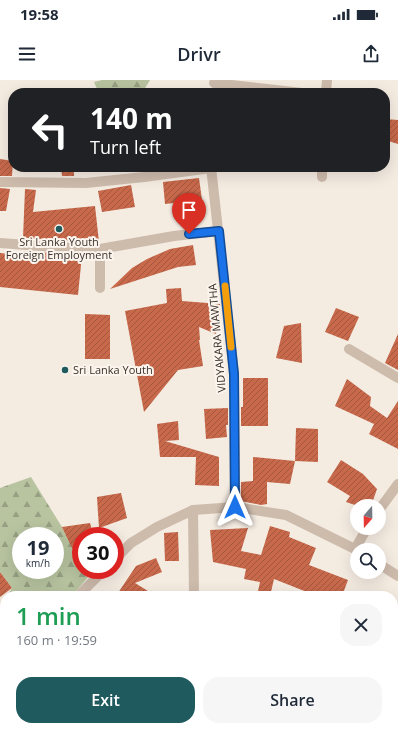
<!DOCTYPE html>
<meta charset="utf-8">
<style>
:root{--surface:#fff;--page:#f6f6f7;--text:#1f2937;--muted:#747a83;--accent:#1f5a5e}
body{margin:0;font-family:"Open Sans",sans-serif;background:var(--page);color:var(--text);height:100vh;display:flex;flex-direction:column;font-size:15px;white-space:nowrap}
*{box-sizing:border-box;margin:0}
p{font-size:13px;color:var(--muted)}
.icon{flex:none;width:22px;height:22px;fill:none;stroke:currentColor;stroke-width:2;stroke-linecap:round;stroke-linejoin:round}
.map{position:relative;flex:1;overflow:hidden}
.panel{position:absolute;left:0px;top:511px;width:398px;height:140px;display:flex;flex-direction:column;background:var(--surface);border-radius:16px 16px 0 0;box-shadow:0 4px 16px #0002}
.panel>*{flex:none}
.hud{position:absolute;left:8px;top:8px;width:382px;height:84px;border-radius:16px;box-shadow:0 4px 16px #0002;background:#202124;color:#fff;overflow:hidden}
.needle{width:26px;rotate:200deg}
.buttons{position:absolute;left:350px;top:419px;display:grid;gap:8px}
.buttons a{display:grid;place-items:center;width:36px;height:36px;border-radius:50%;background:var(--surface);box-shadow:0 4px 16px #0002;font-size:20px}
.speed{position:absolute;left:12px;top:447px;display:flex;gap:8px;font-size:20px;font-weight:700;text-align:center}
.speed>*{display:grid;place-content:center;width:52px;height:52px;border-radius:50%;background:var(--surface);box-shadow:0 4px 16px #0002;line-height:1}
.speed small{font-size:10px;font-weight:400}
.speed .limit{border:6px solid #d22;background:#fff;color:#111}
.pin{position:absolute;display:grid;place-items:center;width:34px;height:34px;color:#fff;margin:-41px -17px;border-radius:50% 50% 50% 0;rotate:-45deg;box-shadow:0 0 4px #0007}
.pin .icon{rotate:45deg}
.me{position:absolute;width:44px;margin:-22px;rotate:0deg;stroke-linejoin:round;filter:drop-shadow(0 0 3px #0008)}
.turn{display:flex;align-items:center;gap:14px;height:84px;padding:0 16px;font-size:18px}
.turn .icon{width:52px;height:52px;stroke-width:2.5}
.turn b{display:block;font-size:28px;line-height:34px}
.round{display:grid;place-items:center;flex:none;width:42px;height:42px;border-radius:16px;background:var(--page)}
.headline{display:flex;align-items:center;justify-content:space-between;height:68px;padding:0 16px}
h1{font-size:24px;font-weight:600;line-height:30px;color:#1e9e55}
.button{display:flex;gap:8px;margin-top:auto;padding:8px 16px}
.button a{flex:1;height:46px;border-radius:16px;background:var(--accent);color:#fff;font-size:16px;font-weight:600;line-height:46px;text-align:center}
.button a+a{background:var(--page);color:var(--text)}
.status{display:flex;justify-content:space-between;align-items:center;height:28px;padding:0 20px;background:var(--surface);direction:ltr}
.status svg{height:11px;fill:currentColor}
header{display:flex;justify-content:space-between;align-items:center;height:52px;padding:0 16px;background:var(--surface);font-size:18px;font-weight:600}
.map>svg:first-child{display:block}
.forest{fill:url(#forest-firs);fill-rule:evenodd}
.building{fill:url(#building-hatch)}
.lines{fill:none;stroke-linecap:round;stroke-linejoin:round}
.street{stroke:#cdbbac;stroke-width:10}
.route-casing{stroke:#114b97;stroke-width:10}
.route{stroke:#1a73e8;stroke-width:7}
.slow{stroke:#f59e0b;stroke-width:7}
.poi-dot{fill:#1f5a5e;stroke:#fbf5ee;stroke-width:1.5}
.labels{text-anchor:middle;stroke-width:4;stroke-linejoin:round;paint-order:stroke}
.poi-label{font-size:11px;fill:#3b302b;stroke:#fbf5ee}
.street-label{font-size:11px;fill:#3b302b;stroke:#fbf5ee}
</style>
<div class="status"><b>19:58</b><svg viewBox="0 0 49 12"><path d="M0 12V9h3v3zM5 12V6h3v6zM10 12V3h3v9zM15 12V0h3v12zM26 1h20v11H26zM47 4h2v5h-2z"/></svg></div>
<header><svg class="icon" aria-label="menu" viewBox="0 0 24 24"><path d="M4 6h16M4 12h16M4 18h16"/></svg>Drivr<svg class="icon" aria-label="share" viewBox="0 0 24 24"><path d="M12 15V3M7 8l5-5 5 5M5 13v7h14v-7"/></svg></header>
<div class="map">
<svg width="398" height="651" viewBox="0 0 398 651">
<defs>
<pattern id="forest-firs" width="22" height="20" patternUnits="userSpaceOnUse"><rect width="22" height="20" fill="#b8c4a0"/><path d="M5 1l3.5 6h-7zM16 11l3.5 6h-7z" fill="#97a083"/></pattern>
<pattern id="building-hatch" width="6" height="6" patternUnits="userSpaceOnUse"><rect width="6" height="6" fill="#c8694b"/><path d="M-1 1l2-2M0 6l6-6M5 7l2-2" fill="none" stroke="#a4573f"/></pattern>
</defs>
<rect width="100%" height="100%" fill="#f4ebe1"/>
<g class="forest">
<path d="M102 0H150L142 13H99L94 2Z"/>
<path d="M31 397 62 447 81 484V490H84L88 497 72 516H7L12 508 0 492V408ZM21 456H55V490H21Z"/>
</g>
<g class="building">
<path d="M385 39 398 40V64L385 60Z"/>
<path d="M0 79 13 81 12 96H0Z"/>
<path d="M61 87H74V96H62Z"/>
<path d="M199 98 202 120 165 124 163 102Z"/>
<path d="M131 105 135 127 102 132 98 111Z"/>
<path d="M0 108 10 109 6 131H0Z"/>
<path d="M25 109 36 110 33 132 95 126 99 162 23 158Z"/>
<path d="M193 165 196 185 178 187 110 209 132 188 147 179 170 169Z"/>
<path d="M22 171 82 175 78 215 0 207V173L22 175Z"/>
<path d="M181 208 182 221 220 224 216 254 199 247 200 260H199L203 286 178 290 144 332 125 231 167 223 166 209Z"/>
<path d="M336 228 359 237 348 261 325 252Z"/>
<path d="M85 234 110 235V279H85Z"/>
<path d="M301 243 302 283 276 278 284 246Z"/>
<path d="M398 254V290L385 283Z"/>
<path d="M243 298H268V346H241V327H243Z"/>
<path d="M347 299 371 317 370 326 387 338 398 321V369L369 354 374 344 335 326Z"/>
<path d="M228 328V345H226L227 357 206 359 204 329Z"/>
<path d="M178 341 179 360 165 361 219 377V406L195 405 196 377H160L157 344Z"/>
<path d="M296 348 318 349V382L295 381Z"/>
<path d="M253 377 295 381 290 404 267 402V424L261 425 241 421V402L253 401Z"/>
<path d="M341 380 363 394 377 409 371 426H358L346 422 350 416 327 402Z"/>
<path d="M121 413 127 438 99 448 97 417Z"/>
<path d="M90 443 94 456H81V465L72 468 62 447Z"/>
<path d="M270 446 290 452 289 457 316 468 309 485 348 500 342 516H317L274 499 270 516H257L260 502 244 499 246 489 213 482 210 450 248 448 241 471 261 475Z"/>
<path d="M178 452 179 481H165L164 453Z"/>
<path d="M156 478 162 492 135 503 156 516H116L136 486Z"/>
<path d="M0 492 12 508 0 517Z"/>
</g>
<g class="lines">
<g class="street">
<path d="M214 3 302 13"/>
<path d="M326 13 327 0"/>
<path d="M211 87 234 294 235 427"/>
<path d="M322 97V87"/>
<path d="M0 102 86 103 144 97 211 88"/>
<path d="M0 163 53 167 100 169"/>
<path d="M100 208V169L174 156 219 151"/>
<path d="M349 269 398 298"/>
<path d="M193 430 194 516"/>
<path d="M379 430 398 404"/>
<path d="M355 469 367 448"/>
<path d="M115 479 131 463 157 447 193 430 235 427 286 435 357 470"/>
<path d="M379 484 398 496"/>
<path d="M78 516 104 490"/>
<path d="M393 570 398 569"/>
<path d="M0 597 5 592"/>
<path d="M142 646V651"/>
<path d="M329 646V651"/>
</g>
</g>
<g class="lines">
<defs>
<path id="route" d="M189 154 219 151 234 294 235 427"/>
</defs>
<use href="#route" class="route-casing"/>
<use href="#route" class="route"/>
<path class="slow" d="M225 206 231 267"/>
</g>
<g class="poi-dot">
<circle cx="59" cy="149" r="4"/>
<circle cx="65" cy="290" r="4"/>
</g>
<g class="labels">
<g class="poi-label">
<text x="59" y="166">Sri Lanka Youth<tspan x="59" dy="13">Foreign Employment</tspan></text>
<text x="73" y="294" text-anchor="start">Sri Lanka Youth</text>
</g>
<g class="street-label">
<text transform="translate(217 258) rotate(-95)" y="4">VIDYAKARA MAWTHA</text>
</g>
</g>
</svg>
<div class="buttons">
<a><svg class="needle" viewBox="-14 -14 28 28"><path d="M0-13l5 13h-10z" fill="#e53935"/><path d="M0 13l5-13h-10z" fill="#747a83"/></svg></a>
<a><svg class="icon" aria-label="search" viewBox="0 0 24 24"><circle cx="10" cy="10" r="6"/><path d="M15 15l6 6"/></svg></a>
</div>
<div class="speed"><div>19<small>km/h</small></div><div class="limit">30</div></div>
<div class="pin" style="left:189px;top:154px;background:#d93025"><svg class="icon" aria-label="arrive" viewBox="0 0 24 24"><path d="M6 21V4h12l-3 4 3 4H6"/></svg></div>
<svg class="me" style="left:235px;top:427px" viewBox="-20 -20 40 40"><path d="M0-17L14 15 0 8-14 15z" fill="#1a73e8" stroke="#fff" stroke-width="4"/></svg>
<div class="hud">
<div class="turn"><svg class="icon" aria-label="left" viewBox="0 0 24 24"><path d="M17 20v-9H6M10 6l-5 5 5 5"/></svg><div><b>140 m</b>Turn left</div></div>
</div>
<section class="panel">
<div class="headline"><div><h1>1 min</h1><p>160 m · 19:59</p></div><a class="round"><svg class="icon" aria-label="close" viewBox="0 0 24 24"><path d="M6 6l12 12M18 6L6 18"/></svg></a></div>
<div class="button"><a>Exit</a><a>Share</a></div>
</section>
</div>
